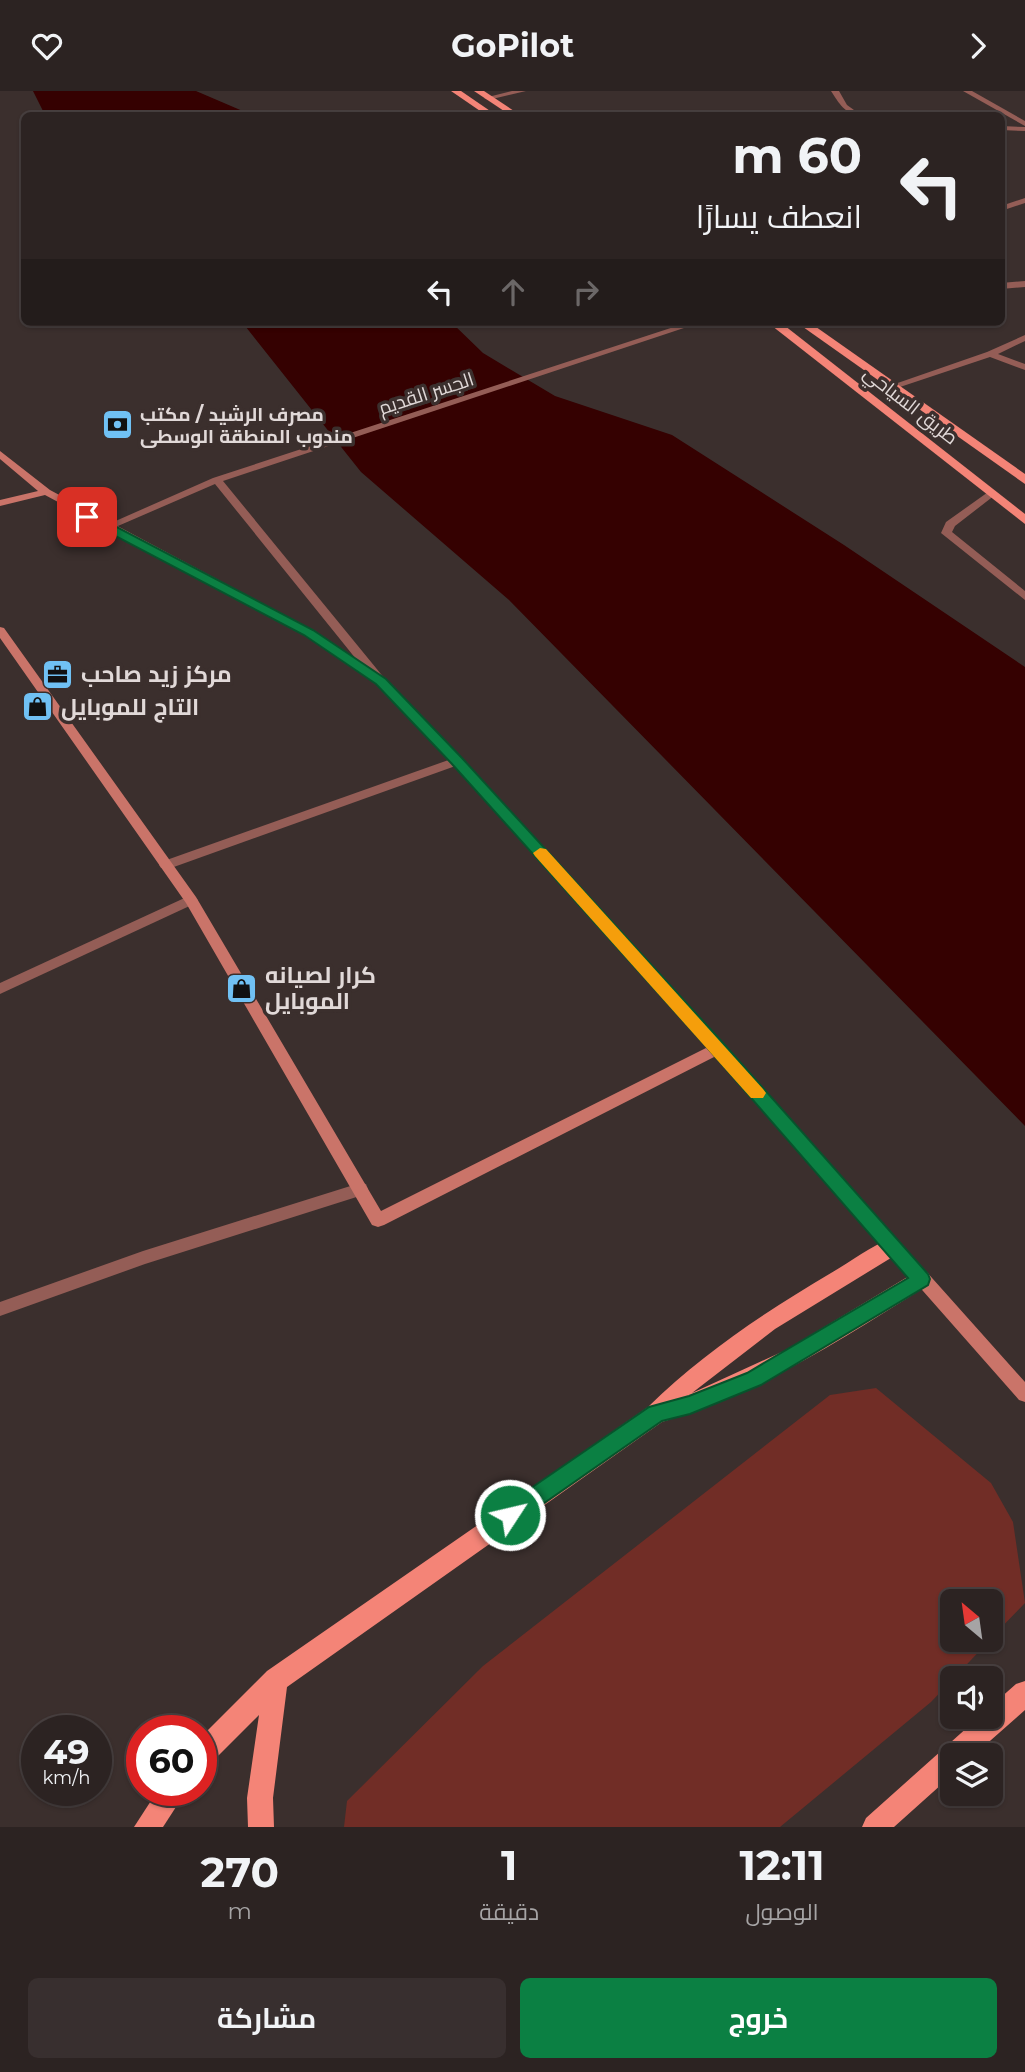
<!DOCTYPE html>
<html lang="ar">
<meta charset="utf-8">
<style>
:root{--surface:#2c2322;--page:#382f2f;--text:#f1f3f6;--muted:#a6a4a5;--line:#484040;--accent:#0b8043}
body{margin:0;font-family:Montserrat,Cairo,sans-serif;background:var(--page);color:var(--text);direction:rtl;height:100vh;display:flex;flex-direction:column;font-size:26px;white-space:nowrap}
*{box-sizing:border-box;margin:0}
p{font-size:23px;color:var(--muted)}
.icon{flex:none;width:38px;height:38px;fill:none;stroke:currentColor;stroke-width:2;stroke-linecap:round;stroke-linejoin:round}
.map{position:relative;height:1736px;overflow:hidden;direction:ltr}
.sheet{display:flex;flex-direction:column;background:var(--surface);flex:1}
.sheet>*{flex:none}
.guide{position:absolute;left:21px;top:21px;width:984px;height:214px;border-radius:10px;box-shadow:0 2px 5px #0004,0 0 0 2px var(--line);direction:rtl;background:#2c2322;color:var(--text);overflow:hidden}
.needle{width:46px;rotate:331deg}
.controls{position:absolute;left:940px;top:1498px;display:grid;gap:14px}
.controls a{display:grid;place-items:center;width:63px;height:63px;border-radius:10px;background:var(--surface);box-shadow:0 2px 5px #0004,0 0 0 2px var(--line);font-size:35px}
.speed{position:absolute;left:21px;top:1624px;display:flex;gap:14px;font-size:35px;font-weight:700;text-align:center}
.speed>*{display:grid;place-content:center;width:91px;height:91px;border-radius:50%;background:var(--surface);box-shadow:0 2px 5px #0004,0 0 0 2px var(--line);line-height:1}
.speed small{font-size:18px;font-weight:400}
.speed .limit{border:10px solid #d22;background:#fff;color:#111}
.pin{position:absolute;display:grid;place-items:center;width:60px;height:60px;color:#fff;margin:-30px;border-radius:14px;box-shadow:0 4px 10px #0006}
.me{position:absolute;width:77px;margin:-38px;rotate:55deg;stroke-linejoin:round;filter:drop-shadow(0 0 5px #0008)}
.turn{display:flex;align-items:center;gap:24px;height:147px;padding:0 28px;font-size:32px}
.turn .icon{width:91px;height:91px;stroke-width:2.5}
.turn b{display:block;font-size:49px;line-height:60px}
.lanes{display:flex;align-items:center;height:66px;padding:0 28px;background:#0003;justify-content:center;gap:35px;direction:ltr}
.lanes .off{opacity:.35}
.eta{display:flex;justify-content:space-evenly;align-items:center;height:119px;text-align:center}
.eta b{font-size:42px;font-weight:700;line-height:49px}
.action{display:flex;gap:14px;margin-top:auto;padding:14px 28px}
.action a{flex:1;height:80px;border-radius:10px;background:var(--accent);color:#fff;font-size:28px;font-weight:700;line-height:80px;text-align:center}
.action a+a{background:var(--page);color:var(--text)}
header{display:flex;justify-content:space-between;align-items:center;height:91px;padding:0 28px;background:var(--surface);font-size:32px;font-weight:700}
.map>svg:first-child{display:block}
.green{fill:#712d26}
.water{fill:#350101}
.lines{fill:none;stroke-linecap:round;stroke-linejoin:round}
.lane{fill:#945d56;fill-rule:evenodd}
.street{fill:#945d56;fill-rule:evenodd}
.secondary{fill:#ca7469;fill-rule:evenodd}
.primary{fill:#f48477;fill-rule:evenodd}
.route{fill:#0b8043;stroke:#07532c;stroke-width:2}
.slow{fill:#f59e0b}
.labels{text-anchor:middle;stroke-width:7;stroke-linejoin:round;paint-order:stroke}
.far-street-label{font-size:19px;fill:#e1d9d8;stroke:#3b2f2d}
.far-poi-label{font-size:19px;font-weight:bold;fill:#e1d9d8;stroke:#3b2f2d;text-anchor:start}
.poi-label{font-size:23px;font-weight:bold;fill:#e1d9d8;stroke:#3b2f2d;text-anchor:start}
</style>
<header><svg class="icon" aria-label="forward" viewBox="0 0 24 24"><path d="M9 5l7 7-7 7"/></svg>GoPilot<svg class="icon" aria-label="heart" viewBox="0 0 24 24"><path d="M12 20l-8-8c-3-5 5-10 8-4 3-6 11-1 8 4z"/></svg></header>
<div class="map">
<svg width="1025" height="1736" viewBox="0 0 1025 1736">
<rect width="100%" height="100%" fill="#3b2f2d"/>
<path class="green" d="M876 1297 991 1392 1013 1431 1025 1512 990 1548V1510H952V1549H990L931 1611 780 1736H344L347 1710 483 1575 830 1304Z"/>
<g class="water">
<path d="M33 0H196L252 24H45Z"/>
<path d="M242 231H451L483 262 555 305 672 344 844 454 1025 576V1035L509 509 361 381Z"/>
</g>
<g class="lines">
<path class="lane" d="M991 399 995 400V404L955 435 952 441 1025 500V509L941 442 946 431Z"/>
<g class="street">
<path d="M512 0H526L488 9 484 7Z"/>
<path d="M831 0H839L847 14 861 24C845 24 839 12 831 0Z"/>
<path d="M963 0H972L1025 30V35Z"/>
<path d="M1001 35 1025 36V40L1001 39Z"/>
<path d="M1025 107V112L1001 120V115Z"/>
<path d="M1025 190V196L1001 198V192Z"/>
<path d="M689 231H702L223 390 385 588V594H377L215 393 111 438 107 439 102 436 213 387Z"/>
<path d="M1025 244V250L998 263 1025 273V279L990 266 897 297 889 295 987 261Z"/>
<path d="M457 666 463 670 461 673 171 777H161L159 774 161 771Z"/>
<path d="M191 804 198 809 196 812 0 903V892Z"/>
<path d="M360 1092 366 1093 368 1098 366 1103 145 1173 0 1225V1211L143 1160Z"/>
</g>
<path class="secondary" d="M0 360 50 399 312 539 385 588 461 667 723 953 1025 1291V1311L1019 1309 716 965 384 1134 378 1136 372 1134 186 812 0 547V536L4 537 196 806 381 1120 708 956 453 673 377 594 304 543 45 404 0 415V409L38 400 0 368Z"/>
<g class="primary">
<path d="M451 0H461L496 24H486Z"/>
<path d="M474 0H484L520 24H510Z"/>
<path d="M767 231H780L1025 423V433Z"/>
<path d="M796 231H809L1025 383V393Z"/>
<path d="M892 1147 899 1150 902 1156 899 1162 775 1238 692 1302 786 1259 914 1182 921 1179 928 1182 931 1188 928 1194C843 1248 760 1301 662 1331L287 1596 273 1707 274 1736H248L247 1707 259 1624 210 1673 201 1677V1646L267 1580 648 1316C703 1262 765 1221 831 1182 850 1171 871 1155 892 1147Z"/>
<path d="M1025 1590V1619L974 1664H952V1684L894 1736H862L866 1727 979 1626H990V1616L1016 1593Z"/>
<path d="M158 1699H187L163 1736H134Z"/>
</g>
</g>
<path class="route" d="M83 423H92L313 539 386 588 462 667 724 953 928 1183 930 1188 928 1194 761 1294 690 1323 662 1330 517 1431 510 1434 502 1431 499 1424 502 1417 649 1316 689 1305 747 1282 908 1187 712 962 452 673 376 593 304 544 83 428Z"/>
<path class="slow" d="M540 757 546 758 763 998 766 1002 763 1007H751L535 765 533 762Z"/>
<defs>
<symbol id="bank-square" viewBox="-11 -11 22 22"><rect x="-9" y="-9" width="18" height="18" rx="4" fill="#70c1f4" stroke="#3b2f2d"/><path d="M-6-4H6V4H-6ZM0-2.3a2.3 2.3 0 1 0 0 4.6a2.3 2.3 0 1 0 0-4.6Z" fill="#111"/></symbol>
<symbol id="office-square" viewBox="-11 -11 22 22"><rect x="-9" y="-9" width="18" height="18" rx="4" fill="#70c1f4" stroke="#3b2f2d"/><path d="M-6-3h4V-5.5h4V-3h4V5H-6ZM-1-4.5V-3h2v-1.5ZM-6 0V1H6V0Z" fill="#111"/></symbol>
<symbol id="shop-square" viewBox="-11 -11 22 22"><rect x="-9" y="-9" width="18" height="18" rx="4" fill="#70c1f4" stroke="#3b2f2d"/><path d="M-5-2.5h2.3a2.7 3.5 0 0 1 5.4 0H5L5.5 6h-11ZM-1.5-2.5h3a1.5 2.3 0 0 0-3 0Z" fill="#111"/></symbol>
</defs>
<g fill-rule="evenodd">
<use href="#bank-square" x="100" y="316" width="35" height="35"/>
<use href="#office-square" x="40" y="566" width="35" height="35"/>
<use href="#shop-square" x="20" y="598" width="35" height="35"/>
<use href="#shop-square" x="224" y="880" width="35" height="35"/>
</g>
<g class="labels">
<g class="far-street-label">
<text transform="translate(426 302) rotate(-18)" y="7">الجسر القديم</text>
<text transform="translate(911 314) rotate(38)" y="7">طريق السياحي</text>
</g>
<g class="far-poi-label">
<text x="140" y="330">مصرف الرشيد / مكتب<tspan x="140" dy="22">مندوب المنطقة الوسطى</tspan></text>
</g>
<g class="poi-label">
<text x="81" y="591">مركز زيد صاحب</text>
<text x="61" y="624">التاج للموبايل</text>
<text x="265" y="892">كرار لصيانه<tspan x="265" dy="26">الموبايل</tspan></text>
</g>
</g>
</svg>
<div class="controls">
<a><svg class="needle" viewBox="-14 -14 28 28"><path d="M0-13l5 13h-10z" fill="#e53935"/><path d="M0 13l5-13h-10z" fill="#a6a4a5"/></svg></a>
<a><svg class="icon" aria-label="sound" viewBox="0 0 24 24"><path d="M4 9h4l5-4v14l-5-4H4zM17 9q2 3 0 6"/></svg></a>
<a><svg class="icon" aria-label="layers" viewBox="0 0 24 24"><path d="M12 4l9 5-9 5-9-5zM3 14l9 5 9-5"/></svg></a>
</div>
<div class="speed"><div>49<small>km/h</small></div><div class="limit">60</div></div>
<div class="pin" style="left:87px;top:426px;background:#d93025"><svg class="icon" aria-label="arrive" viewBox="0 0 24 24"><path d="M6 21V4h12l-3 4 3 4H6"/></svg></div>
<svg class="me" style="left:510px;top:1424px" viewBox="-20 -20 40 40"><circle r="17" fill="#0b8043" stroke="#fff" stroke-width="3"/><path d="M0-11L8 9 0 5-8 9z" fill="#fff"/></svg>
<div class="guide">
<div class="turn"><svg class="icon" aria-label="left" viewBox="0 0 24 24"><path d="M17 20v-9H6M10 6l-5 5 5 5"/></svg><div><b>60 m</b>انعطف يسارًا</div></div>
<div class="lanes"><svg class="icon" aria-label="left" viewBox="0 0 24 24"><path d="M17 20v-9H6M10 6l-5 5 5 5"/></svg><svg class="icon off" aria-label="ahead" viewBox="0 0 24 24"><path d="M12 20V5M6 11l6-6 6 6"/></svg><svg class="icon off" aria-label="right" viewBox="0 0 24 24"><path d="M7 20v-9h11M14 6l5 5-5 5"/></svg></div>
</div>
</div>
<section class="sheet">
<div class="eta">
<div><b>12:11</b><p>الوصول</p></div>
<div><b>1</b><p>دقيقة</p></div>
<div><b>270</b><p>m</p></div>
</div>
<div class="action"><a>خروج</a><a>مشاركة</a></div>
</section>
